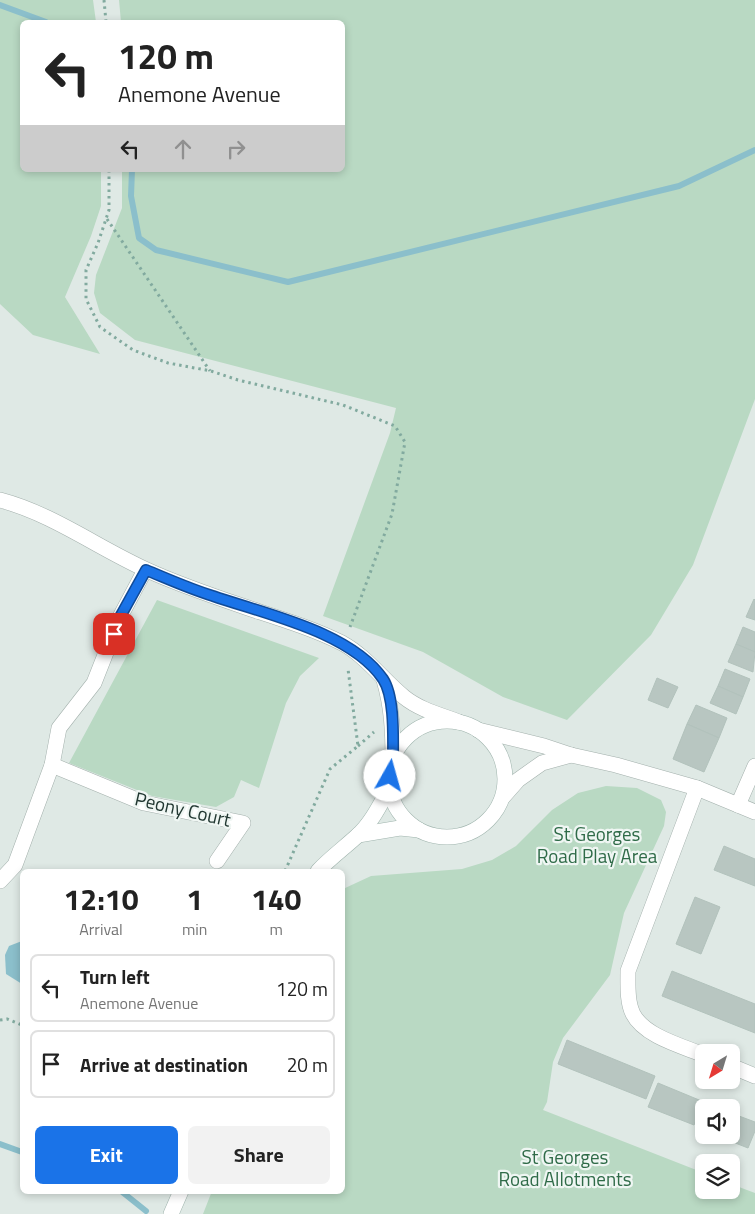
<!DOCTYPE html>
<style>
:root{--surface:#fff;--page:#f2f2f2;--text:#222;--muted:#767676;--line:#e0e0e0;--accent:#1a73e8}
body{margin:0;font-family:"Titillium Web",sans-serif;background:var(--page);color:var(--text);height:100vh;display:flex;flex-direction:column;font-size:19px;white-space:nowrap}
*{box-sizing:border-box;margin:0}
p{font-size:16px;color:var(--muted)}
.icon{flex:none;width:28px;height:28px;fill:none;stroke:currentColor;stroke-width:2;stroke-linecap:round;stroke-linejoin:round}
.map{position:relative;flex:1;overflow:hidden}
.drawer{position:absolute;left:20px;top:869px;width:325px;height:325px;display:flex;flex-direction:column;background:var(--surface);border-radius:8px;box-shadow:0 2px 8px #0003}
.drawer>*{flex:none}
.top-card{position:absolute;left:20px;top:20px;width:325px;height:152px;border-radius:8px;box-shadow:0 2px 8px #0003;background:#fff;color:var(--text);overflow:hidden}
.needle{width:32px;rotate:218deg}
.tools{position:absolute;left:695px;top:1044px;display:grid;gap:10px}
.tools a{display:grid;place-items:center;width:45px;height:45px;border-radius:8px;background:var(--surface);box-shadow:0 2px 8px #0003;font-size:25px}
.pin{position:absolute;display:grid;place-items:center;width:42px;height:42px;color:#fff;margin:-21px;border-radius:10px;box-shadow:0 2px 8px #0006}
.me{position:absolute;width:55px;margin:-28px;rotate:7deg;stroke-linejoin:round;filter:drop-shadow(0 0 4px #0008)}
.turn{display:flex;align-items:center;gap:18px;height:105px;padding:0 15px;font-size:22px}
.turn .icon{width:65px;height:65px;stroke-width:2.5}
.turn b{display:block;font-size:35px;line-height:42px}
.lanes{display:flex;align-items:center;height:48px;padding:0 15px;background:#0003;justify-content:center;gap:25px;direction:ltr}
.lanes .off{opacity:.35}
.eta{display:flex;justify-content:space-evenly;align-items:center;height:85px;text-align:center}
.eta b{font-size:30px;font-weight:700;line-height:35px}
.button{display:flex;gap:10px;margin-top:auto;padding:10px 15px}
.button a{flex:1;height:58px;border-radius:8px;background:var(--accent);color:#fff;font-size:20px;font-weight:700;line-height:58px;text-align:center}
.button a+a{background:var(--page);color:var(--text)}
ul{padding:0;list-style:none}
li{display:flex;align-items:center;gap:15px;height:68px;margin:0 10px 8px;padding:0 5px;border:2px solid var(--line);border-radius:8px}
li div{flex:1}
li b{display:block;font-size:19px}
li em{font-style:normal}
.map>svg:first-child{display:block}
.green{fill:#b9d9c3}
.water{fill:#8bbfcb}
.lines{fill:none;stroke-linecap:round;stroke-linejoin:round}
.stream{stroke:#8bbfcb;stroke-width:6}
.building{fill:#b8c6c1;stroke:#b2c2bc}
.street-casing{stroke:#a3b0ac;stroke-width:16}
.secondary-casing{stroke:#9fb4ad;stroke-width:16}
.path{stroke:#82aa9f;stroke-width:3;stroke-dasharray:2.5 4;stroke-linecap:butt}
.street{stroke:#fff;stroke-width:15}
.secondary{stroke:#fff;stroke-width:15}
.route-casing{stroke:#114b97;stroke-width:12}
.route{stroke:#1a73e8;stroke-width:9}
.labels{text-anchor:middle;stroke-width:4.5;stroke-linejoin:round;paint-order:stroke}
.street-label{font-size:19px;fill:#223832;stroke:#eff6f3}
.park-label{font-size:19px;fill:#2f6b48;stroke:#eff6f3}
</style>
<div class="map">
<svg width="755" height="1214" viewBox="0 0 755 1214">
<rect width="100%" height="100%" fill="#dfe9e5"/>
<g class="green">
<path d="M0 0H93L96 22H22V170H101V206L91 236 65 297 100 354 33 335 0 304Z"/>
<path d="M119 0H755V399L693 565 651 635 567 720 503 697 423 652 323 616 390 433 396 408 135 340 100 313 94 293 96 275 122 208V170H342V22H121Z"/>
<path d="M157 600 319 658 300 676 286 703 259 788 241 780 234 797 216 807 152 796 69 763Z"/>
<path d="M606 786 637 788 661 800 666 812 664 826 624 913 610 975 563 1038 553 1062 547 1102 543 1110 704 1173V1190H731V1184L755 1193V1214H203L212 1191H342L343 889 371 876 462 869 492 860 516 846 552 810 578 793Z"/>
</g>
<path class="water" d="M22 941V984L6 974 5 955 9 946Z"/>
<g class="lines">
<g class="stream">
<path d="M0 5 46 22"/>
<path d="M132 170 131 196 139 238 156 250 288 282 679 186 755 150"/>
<path d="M0 1144 22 1152"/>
<path d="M121 1191 146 1211"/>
</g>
</g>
<g class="building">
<path d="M754 599 755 600V620L746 617Z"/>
<path d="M743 627 755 632V652L736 644Z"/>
<path d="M736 644 755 652 753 672 728 662Z"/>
<path d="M725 669 750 679 743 697 718 686Z"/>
<path d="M657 678 678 687 668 708 648 700Z"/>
<path d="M718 686 743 697 736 714 710 703Z"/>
<path d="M696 705 727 718 719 738 687 724Z"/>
<path d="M687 724 719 738 704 772 673 759Z"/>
<path d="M724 846 755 859V886L714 870Z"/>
<path d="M695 897 720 907 701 954 676 944Z"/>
<path d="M672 971 755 1004V1033L662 996Z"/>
<path d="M567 1040 655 1076 646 1099 558 1064Z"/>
<path d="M658 1083 704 1102 694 1125 648 1107Z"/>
<path d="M731 1113 755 1122V1131L748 1148 715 1135H731Z"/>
</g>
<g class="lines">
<defs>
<g id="street">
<path d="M0 500C53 514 98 548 147 570 184 587 222 599 260 612 288 621 316 630 342 643 366 656 383 680 404 697 420 710 441 715 459 722"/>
<path d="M384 680C392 707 393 733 393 761"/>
<path d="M478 730 544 746 571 755 616 765 697 788 755 812"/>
<path d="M52 765 144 803 243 823 217 861"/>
<path d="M697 788 628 971C628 985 627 1002 633 1014 644 1036 682 1046 704 1055"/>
<path d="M503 797 518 780 542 763 571 755"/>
<path d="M738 805 755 766"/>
<path d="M0 881 15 865 52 765 59 728 94 683 120 617 145 570"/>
<path d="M731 1066 755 1076"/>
</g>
<g id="secondary">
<circle cx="447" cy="779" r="58"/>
<path d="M358 835 400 828 419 830"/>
<path d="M318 871C330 858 344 848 357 836 371 824 381 803 390 787"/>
<path d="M171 1214 181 1191"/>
</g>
</defs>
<use href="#street" class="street-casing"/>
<use href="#secondary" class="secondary-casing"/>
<g class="path">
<path d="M104 0 106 22"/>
<path d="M109 170V210L98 243 86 270V299L100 327 133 350 168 363 211 371 238 380 343 405 395 426 405 442 392 514 350 627"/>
<path d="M107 219 210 371"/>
<path d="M358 746 374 732"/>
<path d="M285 871 330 769 358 746 348 669"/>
<path d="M0 1020 7 1019 22 1025"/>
</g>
<use href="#street" class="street"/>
<use href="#secondary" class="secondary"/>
</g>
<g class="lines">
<defs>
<path id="route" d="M114 634 120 617 146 570C168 579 190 589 213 596 265 614 351 632 383 679 395 697 393 739 393 761L391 766 390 776"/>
</defs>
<use href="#route" class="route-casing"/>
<use href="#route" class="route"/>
</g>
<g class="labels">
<g class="street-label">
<text transform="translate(183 809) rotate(13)" y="7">Peony Court</text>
</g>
<g class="park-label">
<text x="597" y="841">St Georges<tspan x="597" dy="22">Road Play Area</tspan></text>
<text x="565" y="1164">St Georges<tspan x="565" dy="22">Road Allotments</tspan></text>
</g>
</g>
</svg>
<div class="tools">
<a><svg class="needle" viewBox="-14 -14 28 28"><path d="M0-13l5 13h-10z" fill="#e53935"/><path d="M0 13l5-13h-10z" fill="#767676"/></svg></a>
<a><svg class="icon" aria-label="sound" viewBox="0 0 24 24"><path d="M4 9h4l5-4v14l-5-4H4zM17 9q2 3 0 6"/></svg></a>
<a><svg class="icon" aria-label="layers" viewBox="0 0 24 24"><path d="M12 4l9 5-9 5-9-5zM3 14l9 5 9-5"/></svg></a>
</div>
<div class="pin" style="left:114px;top:634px;background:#d93025"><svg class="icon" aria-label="arrive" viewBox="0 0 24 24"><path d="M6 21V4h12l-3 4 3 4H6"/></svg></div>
<svg class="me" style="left:390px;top:776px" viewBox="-20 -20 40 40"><circle r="19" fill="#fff"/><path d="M0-13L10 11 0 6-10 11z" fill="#1a73e8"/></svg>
<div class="top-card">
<div class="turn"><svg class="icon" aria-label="left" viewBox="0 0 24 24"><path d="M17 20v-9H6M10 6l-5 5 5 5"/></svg><div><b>120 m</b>Anemone Avenue</div></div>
<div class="lanes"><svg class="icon" aria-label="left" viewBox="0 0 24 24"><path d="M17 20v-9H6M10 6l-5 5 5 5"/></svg><svg class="icon off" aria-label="ahead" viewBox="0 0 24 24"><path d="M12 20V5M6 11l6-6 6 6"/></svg><svg class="icon off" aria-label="right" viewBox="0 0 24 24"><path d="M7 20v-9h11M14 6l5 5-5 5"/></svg></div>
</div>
<section class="drawer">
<div class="eta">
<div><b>12:10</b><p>Arrival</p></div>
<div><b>1</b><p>min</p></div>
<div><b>140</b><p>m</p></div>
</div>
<ul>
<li><svg class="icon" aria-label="left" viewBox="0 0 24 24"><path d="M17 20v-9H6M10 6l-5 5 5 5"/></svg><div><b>Turn left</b><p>Anemone Avenue</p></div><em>120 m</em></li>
<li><svg class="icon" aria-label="arrive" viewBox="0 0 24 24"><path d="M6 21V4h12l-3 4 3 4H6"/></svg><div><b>Arrive at destination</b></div><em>20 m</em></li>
</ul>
<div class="button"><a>Exit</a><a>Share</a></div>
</section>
</div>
